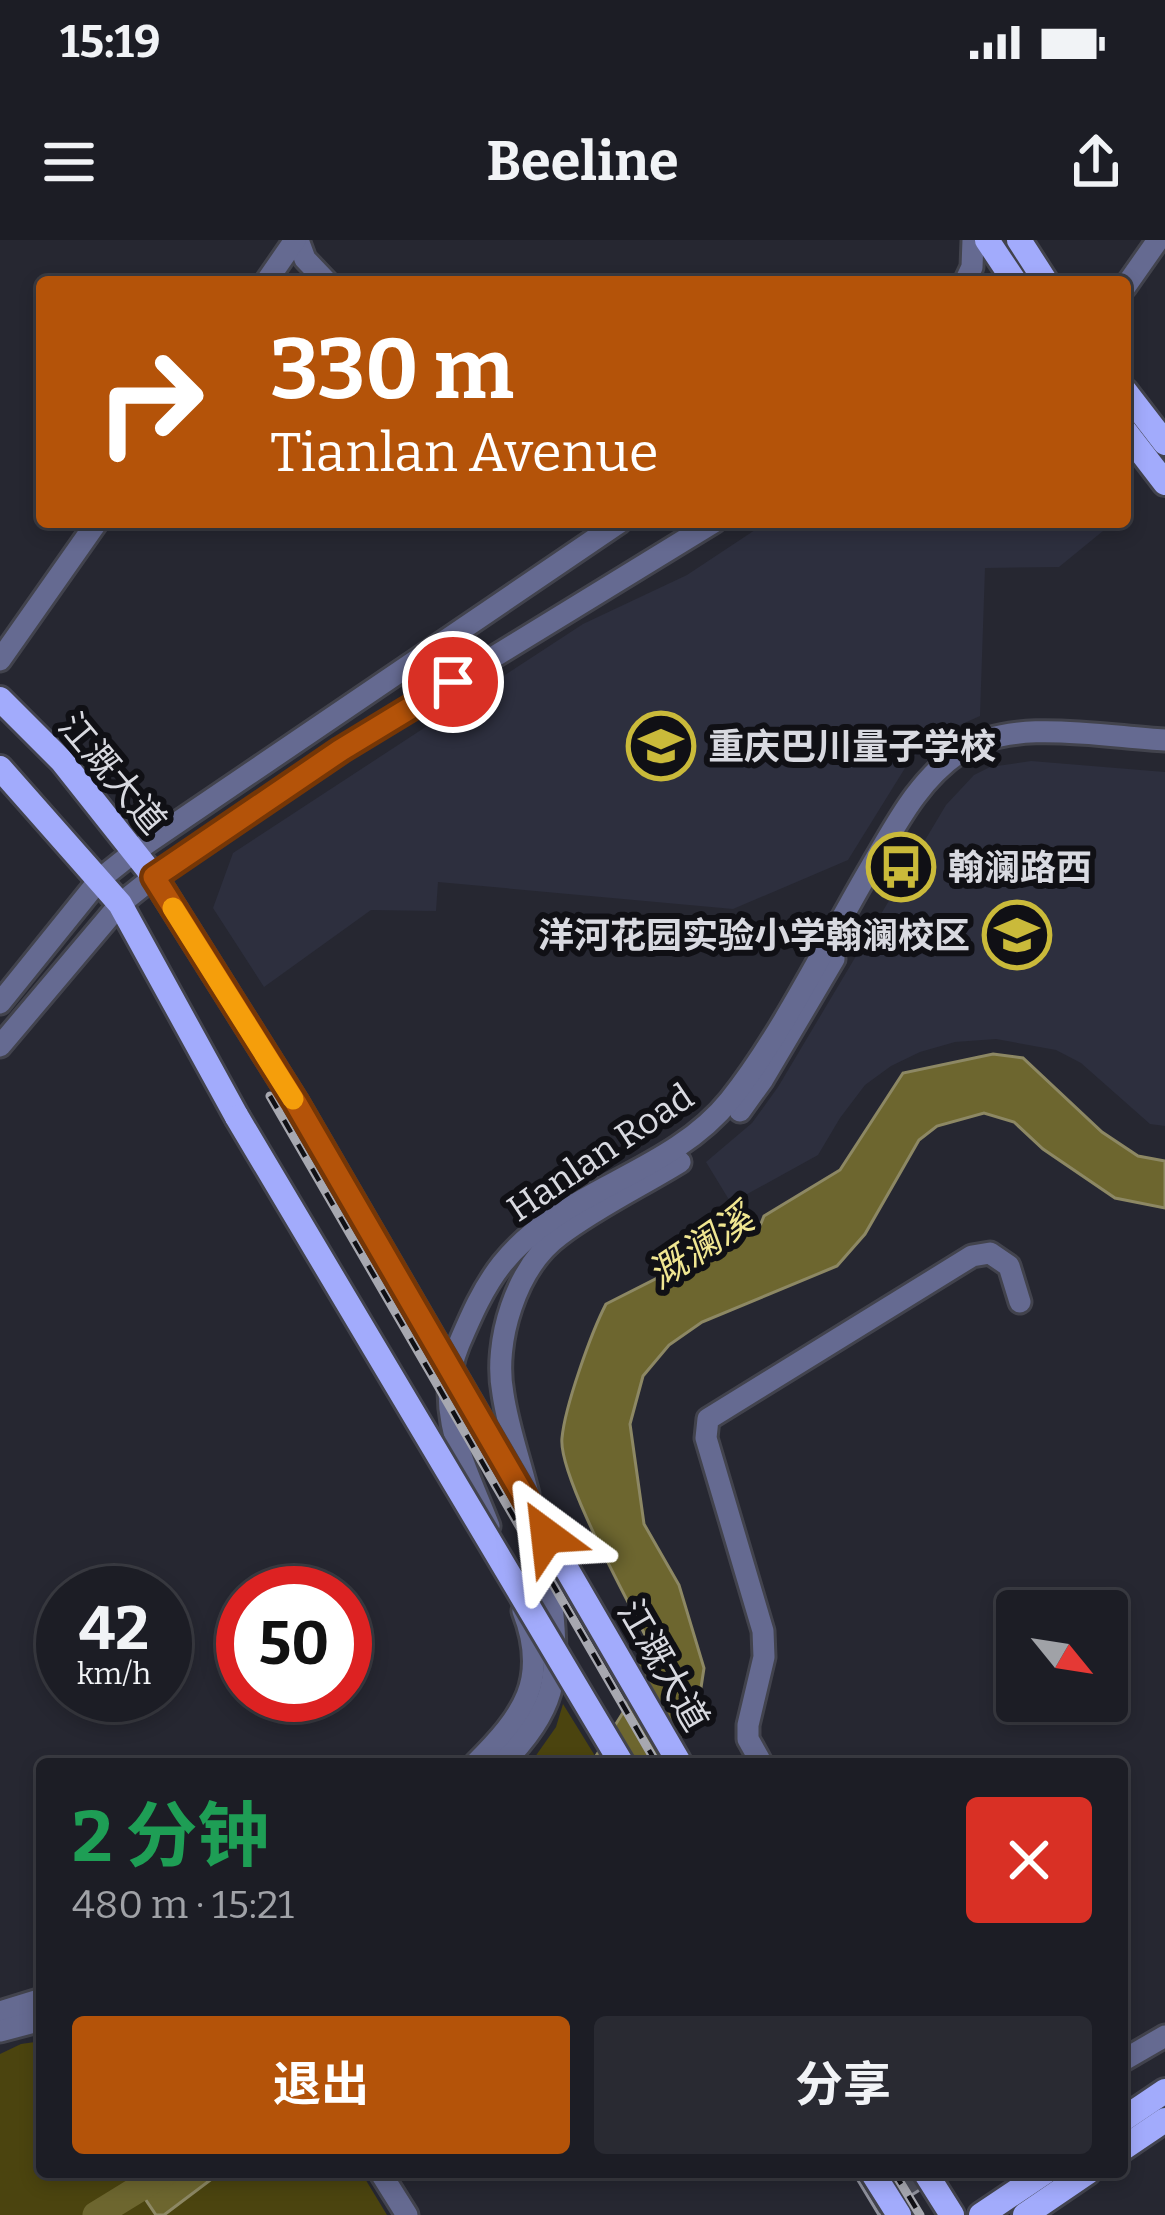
<!DOCTYPE html>
<html lang="zh">
<meta charset="utf-8">
<style>
:root{--surface:#1c1d25;--page:#292a32;--text:#f1f3f6;--muted:#a0a2a7;--line:#3a3b42;--accent:#b45309}
body{margin:0;font-family:Bitter,"Noto Sans SC",serif;background:var(--page);color:var(--text);height:100vh;display:flex;flex-direction:column;font-size:45px;white-space:nowrap}
*{box-sizing:border-box;margin:0}
p{font-size:39px;color:var(--muted)}
.icon{flex:none;width:66px;height:66px;fill:none;stroke:currentColor;stroke-width:2;stroke-linecap:round;stroke-linejoin:round}
.map{position:relative;flex:1;overflow:hidden}
.panel{position:absolute;left:36px;top:1518px;width:1092px;height:420px;display:flex;flex-direction:column;background:var(--surface);border-radius:12px;box-shadow:0 6px 18px #0003,0 0 0 3px var(--line)}
.panel>*{flex:none}
.guide{position:absolute;left:36px;top:36px;width:1095px;height:252px;border-radius:12px;box-shadow:0 6px 18px #0003,0 0 0 3px var(--line);background:#b45309;color:#fff;overflow:hidden}
.needle{width:78px;rotate:120deg}
.fabs{position:absolute;left:996px;top:1350px;display:grid;gap:24px}
.fabs a{display:grid;place-items:center;width:132px;height:132px;border-radius:12px;background:var(--surface);box-shadow:0 6px 18px #0003,0 0 0 3px var(--line);font-size:60px}
.speed{position:absolute;left:36px;top:1326px;display:flex;gap:24px;font-size:60px;font-weight:700;text-align:center}
.speed>*{display:grid;place-content:center;width:156px;height:156px;border-radius:50%;background:var(--surface);box-shadow:0 6px 18px #0003,0 0 0 3px var(--line);line-height:1}
.speed small{font-size:30px;font-weight:400}
.speed .limit{border:18px solid #d22;background:#fff;color:#111}
.pin{position:absolute;display:grid;place-items:center;width:102px;height:102px;color:#fff;margin:-51px;border:6px solid #fff;border-radius:50%;box-shadow:0 3px 12px #0007}
.me{position:absolute;width:132px;margin:-66px;rotate:330deg;stroke-linejoin:round;filter:drop-shadow(0 0 9px #0008)}
.turn{display:flex;align-items:center;gap:42px;height:252px;padding:0 36px;font-size:54px}
.turn .icon{width:156px;height:156px;stroke-width:2.5}
.turn b{display:block;font-size:84px;line-height:102px}
.round{display:grid;place-items:center;flex:none;width:126px;height:126px;border-radius:12px;background:var(--page)}
.headline{display:flex;align-items:center;justify-content:space-between;height:204px;padding:0 36px}
h1{font-size:72px;font-weight:700;line-height:90px;color:#1e9e55}
.button{display:flex;gap:24px;margin-top:auto;padding:24px 36px}
.button a{flex:1;height:138px;border-radius:12px;background:var(--accent);color:#fff;font-size:48px;font-weight:700;line-height:138px;text-align:center}
.button a+a{background:var(--page);color:var(--text)}
.status{display:flex;justify-content:space-between;align-items:center;height:84px;padding:0 60px;background:var(--surface);direction:ltr}
.status svg{height:33px;fill:currentColor}
header{display:flex;justify-content:space-between;align-items:center;height:156px;padding:0 36px;background:var(--surface);font-size:54px;font-weight:700}
.map>svg:first-child{display:block}
.built{fill:#2d2f3e}
.green{fill:#4b440f}
.water{fill:#6d662f;stroke:#8d8864;stroke-width:3}
.lines{fill:none;stroke-linecap:round;stroke-linejoin:round}
.river{stroke:#6d662f;stroke-width:27}
.building{fill:#4b4d58;stroke:#8f919d;stroke-width:3}
.minor-casing{stroke:#42434d;stroke-width:27}
.major-casing{stroke:#42434d;stroke-width:30}
.minor{stroke:#656a91;stroke-width:21}
.major{stroke:#a2abfc;stroke-width:24}
.rail-casing{stroke:#a7a8b0;stroke-width:9}
.rail{stroke:#101015;stroke-width:4.5;stroke-dasharray:14;stroke-linecap:butt}
.major-bridge-casing{stroke:#42434d;stroke-width:30;stroke-linecap:butt}
.major-bridge{stroke:#a2abfc;stroke-width:24}
.route-casing{stroke:#753606;stroke-width:30}
.route{stroke:#b45309;stroke-width:21}
.slow{stroke:#f59e0b;stroke-width:21}
.labels{text-anchor:middle;stroke-width:12;stroke-linejoin:round;paint-order:stroke}
.poi-label{font-size:36px;font-weight:bold;fill:#d8d9e0;stroke:#101015;text-anchor:start}
.street-label{font-size:36px;fill:#d8d9e0;stroke:#101015}
.water-label{font-size:39px;font-style:italic;fill:#f0e691;stroke:#101015}
</style>
<div class="status"><b>15:19</b><svg viewBox="0 0 49 12"><path d="M0 12V9h3v3zM5 12V6h3v6zM10 12V3h3v9zM15 12V0h3v12zM26 1h20v11H26zM47 4h2v5h-2z"/></svg></div>
<header><svg class="icon" aria-label="menu" viewBox="0 0 24 24"><path d="M4 6h16M4 12h16M4 18h16"/></svg>Beeline<svg class="icon" aria-label="share" viewBox="0 0 24 24"><path d="M12 15V3M7 8l5-5 5 5M5 13v7h14v-7"/></svg></header>
<div class="map">
<svg width="1165" height="1975" viewBox="0 0 1165 1975">
<rect width="100%" height="100%" fill="#262731"/>
<g class="built">
<path d="M767 282H1114L1059 327 985 328 980 476 942 493 910 520 848 620 733 669 438 642 436 671 371 670 264 747 213 668 233 613 583 384 687 335Z"/>
<path d="M1031 521 1165 532V886L1150 884 1081 823 1056 810 996 799 955 802 920 812 891 826 865 845 840 878 818 915 731 963 706 922 752 883 778 847 946 565 974 535 990 527Z"/>
</g>
<g class="green">
<path d="M563 1464 600 1524H530L556 1487Z"/>
<path d="M42 1801V1932H361L387 1975H0V1814L21 1804Z"/>
</g>
<g class="water">
<path d="M993 814 1023 818 1102 892 1138 916 1165 921V968L1115 958 1043 909 1014 882 984 873 937 886 919 900 865 994 837 1026 702 1082 669 1105 643 1136 630 1184 644 1284 679 1345 704 1428 696 1480 654 1524H591L624 1471 646 1397C627 1359 558 1234 562 1198 565 1166 591 1093 606 1064L760 986 764 976 840 930 903 833Z"/>
<path d="M127 1932H221L164 1975H156Z"/>
</g>
<g class="lines">
<path class="river" d="M96 1975 166 1932"/>
</g>
<path class="building" d="M853 1932H924L931 1943 879 1975Z"/>
<g class="lines">
<defs>
<g id="minor">
<path d="M298 0 305 19 327 42"/>
<path d="M266 42 295 0"/>
<path d="M965 42 972 27 973 0"/>
<path d="M1125 47 1158 0"/>
<path d="M0 420 97 282"/>
<path d="M0 763 100 639 134 612 620 282"/>
<path d="M0 806 120 664 154 637 342 510 714 282"/>
<path d="M740 871 763 839 834 719"/>
<path d="M528 1254C520 1221 508 1188 503 1154 493 1102 516 1027 560 995 597 967 641 946 680 922"/>
<path d="M489 1286C466 1227 432 1168 459 1104 471 1076 483 1048 502 1024 561 949 670 935 730 860 782 795 828 700 871 627 896 585 918 540 960 512 1011 477 1105 497 1165 500"/>
<path d="M475 1524C523 1476 550 1440 523 1371"/>
<path d="M502 1524C522 1504 542 1480 550 1452 562 1408 549 1334 537 1290"/>
<path d="M762 1524 748 1499V1485L764 1417 763 1391 706 1198 708 1179 972 1016 990 1013 1009 1026 1020 1062"/>
<path d="M0 1772 42 1759"/>
<path d="M0 1791 42 1780"/>
<path d="M1122 1821 1165 1796"/>
<path d="M380 1932 407 1975"/>
</g>
<g id="major">
<path d="M987 0 1015 42"/>
<path d="M1019 0 1046 42"/>
<path d="M1125 151 1165 203"/>
<path d="M1125 191 1165 243"/>
<path d="M0 459 62 521 154 637 296 863"/>
<path d="M0 528 120 664 237 877"/>
<path d="M1122 1880 1165 1851"/>
<path d="M1122 1909 1165 1880"/>
<path d="M872 1932 899 1975"/>
<path d="M925 1932 952 1975"/>
<path d="M981 1975 1045 1932"/>
<path d="M1025 1975 1088 1932"/>
</g>
</defs>
<use href="#minor" class="minor-casing"/>
<use href="#major" class="major-casing"/>
<use href="#minor" class="minor"/>
<use href="#major" class="major"/>
<defs>
<g id="rail">
<path d="M270 856 657 1524"/>
<path d="M894 1932 920 1975"/>
</g>
</defs>
<use href="#rail" class="rail-casing"/>
<use href="#rail" class="rail"/>
<defs>
<g id="major-bridge">
<path d="M296 863 680 1524"/>
<path d="M237 877 622 1524"/>
</g>
</defs>
<use href="#major-bridge" class="major-bridge-casing"/>
<use href="#major-bridge" class="major-bridge"/>
</g>
<g class="lines">
<defs>
<path id="route" d="M453 442 341 510 154 637 296 863 547 1296"/>
</defs>
<use href="#route" class="route-casing"/>
<use href="#route" class="route"/>
<path class="slow" d="M173 668 293 859"/>
</g>
<defs>
<symbol id="school-ring" viewBox="-11 -11 22 22"><circle r="9.5" fill="#101015" stroke="#caba3a" stroke-width="1.5"/><path d="M0-5L7-2L0 1L-7-2ZM-4 1L0 2.5L4 1V4Q0 6-4 4Z" fill="#caba3a"/></symbol>
<symbol id="bus-ring" viewBox="-11 -11 22 22"><circle r="9.5" fill="#101015" stroke="#caba3a" stroke-width="1.5"/><path d="M-5-6H5V4H4V6H2V4H-2V6H-4V4H-5ZM-3.5-4V0h7V-4ZM-3.5 1.2v1.5H-2V1.2ZM2 1.2v1.5H3.5V1.2Z" fill="#caba3a"/></symbol>
</defs>
<g fill-rule="evenodd">
<use href="#school-ring" x="623" y="468" width="76" height="76"/>
<use href="#bus-ring" x="863" y="589" width="76" height="76"/>
<use href="#school-ring" x="979" y="657" width="76" height="76"/>
</g>
<g class="labels">
<g class="poi-label">
<text x="708" y="519">重庆巴川量子学校</text>
<text x="948" y="640">翰澜路西</text>
<text x="970" y="708" text-anchor="end">洋河花园实验小学翰澜校区</text>
</g>
<g class="street-label">
<text transform="translate(113 533) rotate(50)" y="13">江溉大道</text>
<text transform="translate(600 912) rotate(-34)" y="13">Hanlan Road</text>
<text transform="translate(664 1425) rotate(60)" y="13">江溉大道</text>
</g>
<g class="water-label">
<text transform="translate(700 1006) rotate(-34)" y="14">溉澜溪</text>
</g>
</g>
</svg>
<div class="fabs">
<a><svg class="needle" viewBox="-14 -14 28 28"><path d="M0-13l5 13h-10z" fill="#e53935"/><path d="M0 13l5-13h-10z" fill="#a0a2a7"/></svg></a>
</div>
<div class="speed"><div>42<small>km/h</small></div><div class="limit">50</div></div>
<div class="pin" style="left:453px;top:442px;background:#d93025"><svg class="icon" aria-label="arrive" viewBox="0 0 24 24"><path d="M6 21V4h12l-3 4 3 4H6"/></svg></div>
<svg class="me" style="left:547px;top:1296px" viewBox="-20 -20 40 40"><path d="M0-17L14 15 0 8-14 15z" fill="#b45309" stroke="#fff" stroke-width="4"/></svg>
<div class="guide">
<div class="turn"><svg class="icon" aria-label="right" viewBox="0 0 24 24"><path d="M7 20v-9h11M14 6l5 5-5 5"/></svg><div><b>330 m</b>Tianlan Avenue</div></div>
</div>
<section class="panel">
<div class="headline"><div><h1>2 分钟</h1><p>480 m · 15:21</p></div><a class="round" style="background:#d93025;color:#fff"><svg class="icon" aria-label="close" viewBox="0 0 24 24"><path d="M6 6l12 12M18 6L6 18"/></svg></a></div>
<div class="button"><a>退出</a><a>分享</a></div>
</section>
</div>
